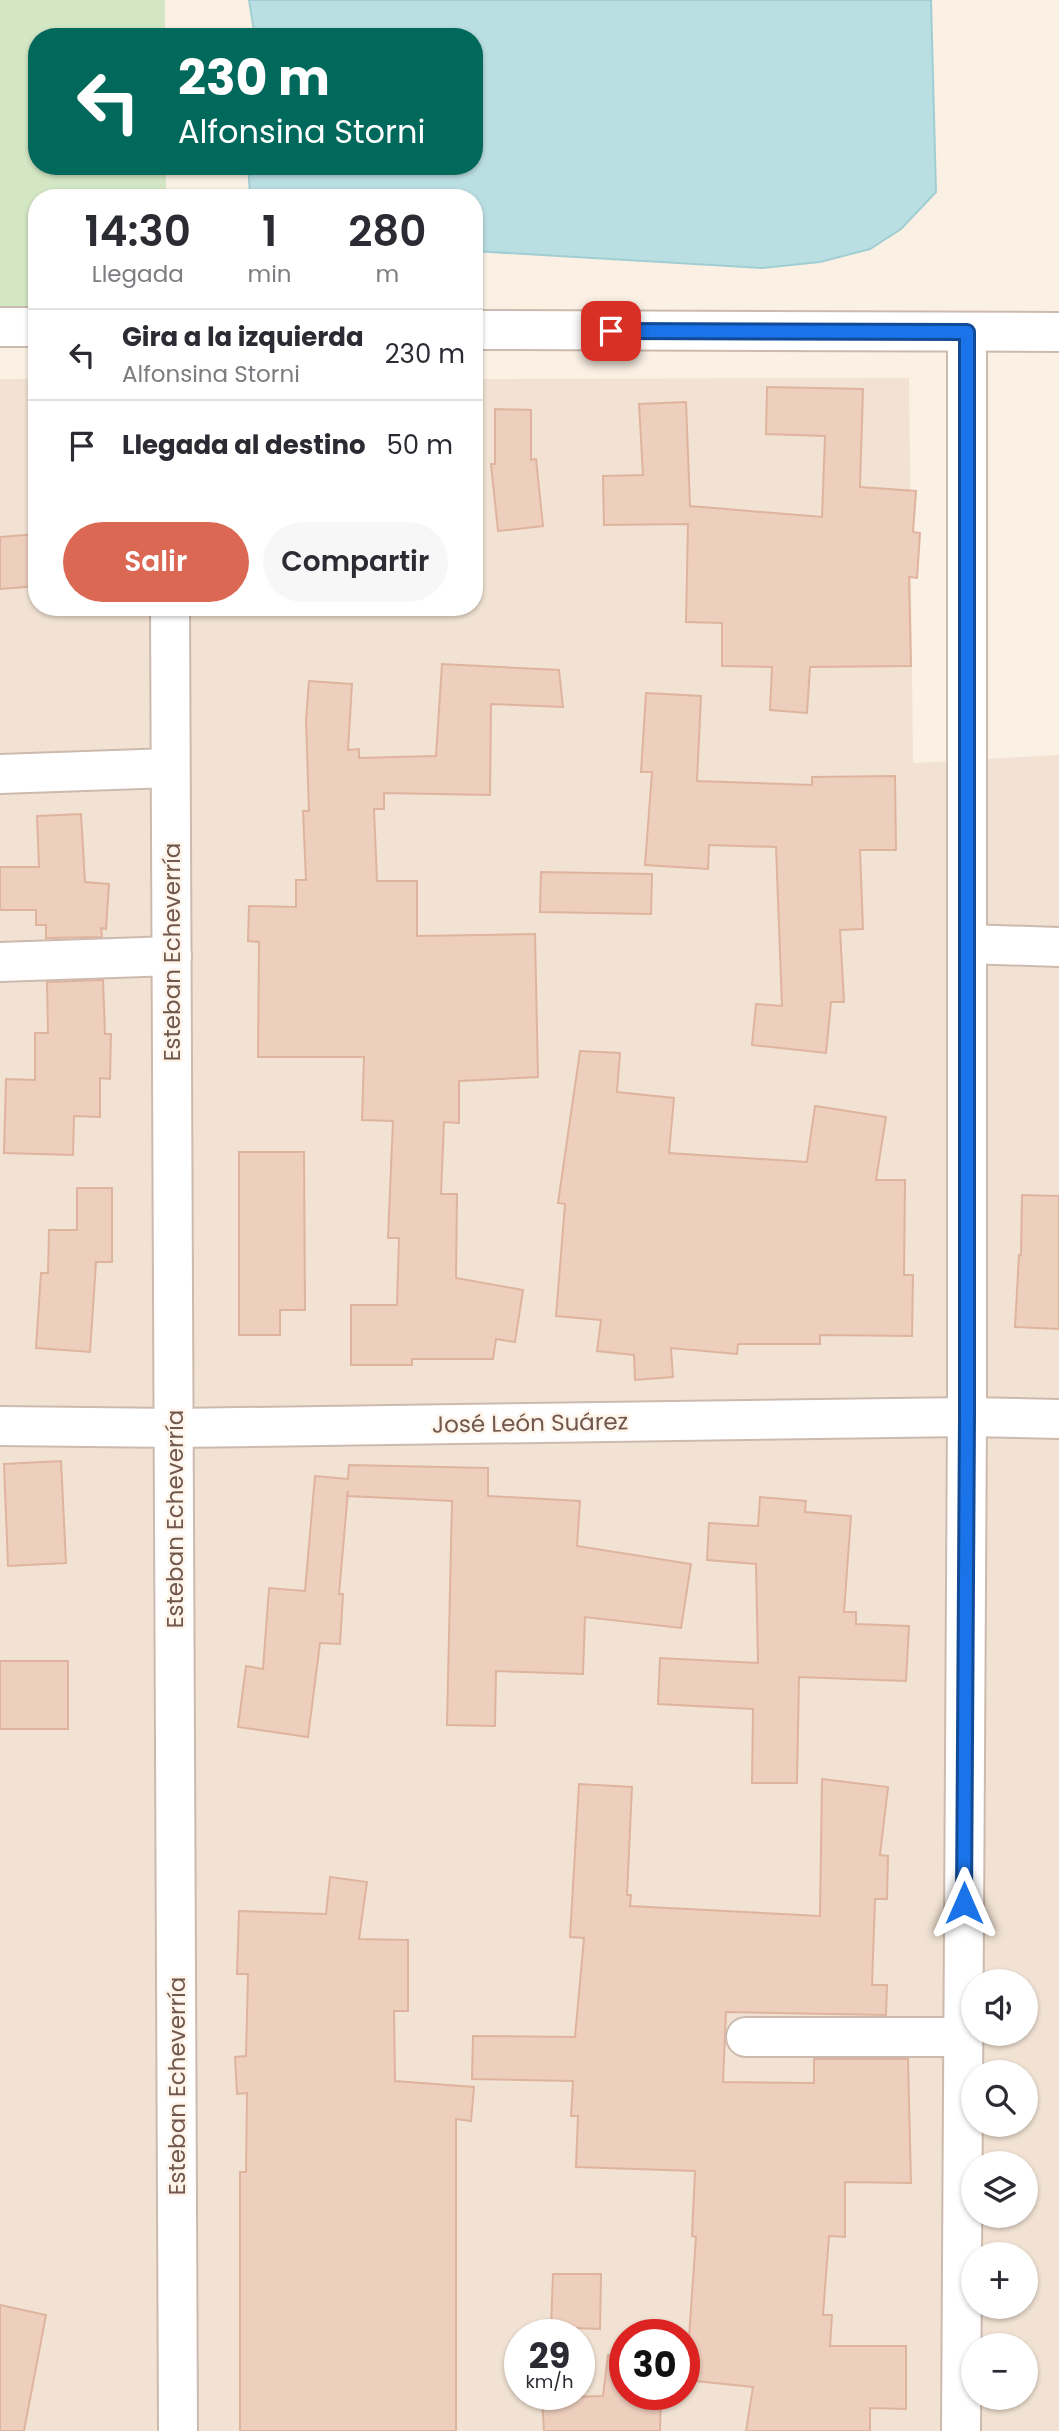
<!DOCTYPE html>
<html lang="es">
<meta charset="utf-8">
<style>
:root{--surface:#fff;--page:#f7f7f7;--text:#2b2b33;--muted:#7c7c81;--line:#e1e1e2;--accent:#db6852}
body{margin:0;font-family:Poppins,sans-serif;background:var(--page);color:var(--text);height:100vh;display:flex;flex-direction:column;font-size:26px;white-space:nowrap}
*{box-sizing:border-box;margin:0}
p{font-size:23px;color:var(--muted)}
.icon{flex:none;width:38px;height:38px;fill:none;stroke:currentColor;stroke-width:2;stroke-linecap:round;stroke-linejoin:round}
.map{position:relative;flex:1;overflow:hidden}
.side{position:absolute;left:28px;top:189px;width:455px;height:427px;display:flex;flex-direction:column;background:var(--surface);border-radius:28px;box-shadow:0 2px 5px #0004}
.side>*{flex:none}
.banner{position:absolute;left:28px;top:28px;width:455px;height:147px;border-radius:28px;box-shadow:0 2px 5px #0004;background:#00695c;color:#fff;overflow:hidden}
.fabs{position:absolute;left:961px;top:1969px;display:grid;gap:14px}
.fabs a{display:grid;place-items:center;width:77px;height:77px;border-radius:50%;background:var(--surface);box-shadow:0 2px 5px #0004;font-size:35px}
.speed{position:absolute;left:504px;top:2319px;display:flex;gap:14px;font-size:35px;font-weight:700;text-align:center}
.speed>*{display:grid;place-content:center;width:91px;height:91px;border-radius:50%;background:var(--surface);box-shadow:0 2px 5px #0004;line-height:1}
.speed small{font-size:18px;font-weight:400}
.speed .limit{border:10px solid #d22;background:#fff;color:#111}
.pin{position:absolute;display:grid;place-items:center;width:60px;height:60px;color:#fff;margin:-30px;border-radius:14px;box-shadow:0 4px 10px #0006}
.me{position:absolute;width:77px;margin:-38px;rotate:0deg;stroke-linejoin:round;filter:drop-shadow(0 0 5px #0008)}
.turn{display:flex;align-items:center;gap:24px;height:147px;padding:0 35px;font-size:32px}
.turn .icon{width:91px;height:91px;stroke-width:2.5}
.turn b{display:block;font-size:49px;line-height:60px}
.eta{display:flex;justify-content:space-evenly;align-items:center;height:119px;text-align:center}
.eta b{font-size:42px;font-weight:600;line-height:49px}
.primary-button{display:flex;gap:14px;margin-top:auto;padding:14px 35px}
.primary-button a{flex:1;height:80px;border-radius:42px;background:var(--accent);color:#fff;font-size:28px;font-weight:600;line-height:80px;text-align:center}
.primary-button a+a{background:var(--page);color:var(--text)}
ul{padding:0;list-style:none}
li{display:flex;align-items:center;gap:21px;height:91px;padding:0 35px;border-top:2px solid var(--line)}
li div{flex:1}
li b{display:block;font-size:26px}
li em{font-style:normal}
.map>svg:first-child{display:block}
.residential{fill:#f1e2d3;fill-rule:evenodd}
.green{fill:#d4e7c4}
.water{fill:#badfe2;stroke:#a1ced3;stroke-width:2}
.building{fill:#eecebd;stroke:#dfb49f;stroke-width:2}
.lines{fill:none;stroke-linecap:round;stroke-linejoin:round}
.minor-casing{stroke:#cdbaae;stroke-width:42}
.minor{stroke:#fff;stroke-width:38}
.route-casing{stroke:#114b97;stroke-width:18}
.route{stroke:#1a73e8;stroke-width:12}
.labels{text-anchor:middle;stroke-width:5;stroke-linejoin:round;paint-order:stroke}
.street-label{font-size:23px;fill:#71574c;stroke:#fef4ea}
</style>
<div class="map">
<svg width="1059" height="2431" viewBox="0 0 1059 2431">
<rect width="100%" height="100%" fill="#faf0e4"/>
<path class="residential" d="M909 378 913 763 1059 755V2431H0V379H37V607H474V379ZM973 1981H1026V2034H973ZM973 2072H1026V2124H973ZM973 2163H1026V2216H973ZM973 2254H1026V2306H973ZM520 2334H579V2394H520ZM625 2334H684V2394H625ZM973 2345H1026V2398H973Z"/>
<path class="green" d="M0 0H165V37H37V166H166V198H37V327H0Z"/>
<path class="water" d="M249 0H931L936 192 901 229 870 249 820 262 762 268 474 251V198H252L250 193 248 166H474V37H255Z"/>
<g class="building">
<path d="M767 387 863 389 860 487 916 491 913 532 920 533 917 578 909 577 911 666 810 667 807 713 770 710 772 667 722 666V623L686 622 688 524 604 525 603 476 643 475 639 404 686 402 690 506 822 517 825 436 766 434Z"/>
<path d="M495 409 531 410V460L536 459 543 526 498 531 491 464H495Z"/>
<path d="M37 534V586L0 589V537Z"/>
<path d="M442 664 559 670 563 707 491 704 490 795 384 793V809H374L377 881H417V936L535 934 538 1077 459 1081V1123L444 1122 441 1194H457L456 1278 523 1290 515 1342 496 1339 493 1359H412V1365H351V1305H397L399 1238H388L393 1121 362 1120 364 1057H258L259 942 248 941 249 906 296 907V880H306L303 811H309L306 720 309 681 352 684 348 750 359 749V758L436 756Z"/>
<path d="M646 693 701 696 697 781 812 785V777L895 776 896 850H860L863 929 840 930 844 1002H831L826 1053 752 1045 756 1004 782 1006 776 847 709 845 708 869 645 865 652 772H641Z"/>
<path d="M81 814 85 882 109 884 106 929 101 928 102 937 46 938V925H36V910H0V867H39L37 816Z"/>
<path d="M541 872 652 874 651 914 540 912Z"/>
<path d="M103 980 105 1034H111L110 1079 100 1078V1117L74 1116 73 1155 4 1153 6 1079 35 1080V1033H48L47 982Z"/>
<path d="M580 1051 620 1053 617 1092 674 1098 669 1153 807 1162 815 1106 886 1117 876 1180H905L904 1275H913L912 1336 820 1335V1344H738L737 1354 671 1348 673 1377 635 1380 634 1355 597 1351 601 1320 556 1316 565 1204 558 1203Z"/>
<path d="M239 1152H304L305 1310H280V1335H239Z"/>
<path d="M77 1188H112V1262H96L90 1352 36 1348 41 1273H48L49 1230H77Z"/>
<path d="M1022 1195 1059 1196V1329L1015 1327 1019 1255H1021Z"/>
<path d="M61 1461 66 1563 8 1566 4 1464Z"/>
<path d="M349 1465 488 1468V1496L580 1501 577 1546 691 1564 681 1628 585 1617 583 1674 496 1671 495 1726 447 1725 452 1501 347 1496 348 1491 339 1594H343L340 1644 320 1643 308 1737 238 1727 246 1666 263 1669 269 1588 305 1591 315 1476 348 1479Z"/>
<path d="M760 1497 806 1501 805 1512 851 1516 844 1612H856V1624L909 1626 906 1681 799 1677 797 1783H752L753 1709 658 1704 660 1658 758 1663 756 1564 707 1560 709 1523 758 1526Z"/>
<rect x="0" y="1661" width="68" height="68"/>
<path d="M822 1779 888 1787 880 1855 888 1856 887 1899H875L872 1985H887L886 2015 726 2012 723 2082 814 2083V2059H908L911 2183 845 2182V2237L829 2236 823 2315H832L830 2346H906V2409L870 2408V2431H746L753 2387 686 2380 696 2237 692 2236 695 2171 576 2167 578 2116H571L573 2081 472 2079 473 2036 575 2037 584 1938 570 1937 579 1784 632 1787 627 1895H631L630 1906 820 1916Z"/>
<path d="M330 1877 367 1882 359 1939 408 1940V2011H394L395 2081 474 2087 471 2121 456 2119V2431H240V2172H246L247 2093 237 2094 235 2057 246 2056 248 1974H237L239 1911 326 1914Z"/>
<path d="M553 2274H601L600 2329 551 2327Z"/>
<path d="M0 2305 46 2315 24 2431H0Z"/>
<path d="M608 2355 625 2357V2394H661L660 2431H544L542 2398 603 2396Z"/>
</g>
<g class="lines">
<defs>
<g id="minor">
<path d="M0 327H37"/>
<path d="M474 330 1059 332"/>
<path d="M170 607 178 2431"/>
<path d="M0 774 170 768"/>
<path d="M967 944 1059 947"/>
<path d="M0 962 172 956"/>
<path d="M0 1426 175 1428 967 1417 1059 1419"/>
<path d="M746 2037H964"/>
<path d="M961 2431 967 1417V332"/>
</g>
</defs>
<use href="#minor" class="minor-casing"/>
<use href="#minor" class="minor"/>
</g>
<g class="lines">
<defs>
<path id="route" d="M611 331 967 332V1417L964 1903"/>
</defs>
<use href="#route" class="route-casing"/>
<use href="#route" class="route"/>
</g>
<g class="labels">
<g class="street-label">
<text transform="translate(172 952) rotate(-90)" y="8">Esteban Echeverría</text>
<text transform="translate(530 1423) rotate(-1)" y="8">José León Suárez</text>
<text transform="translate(175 1519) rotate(-90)" y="8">Esteban Echeverría</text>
<text transform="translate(177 2086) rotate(-90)" y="8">Esteban Echeverría</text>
</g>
</g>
</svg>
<div class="fabs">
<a><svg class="icon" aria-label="sound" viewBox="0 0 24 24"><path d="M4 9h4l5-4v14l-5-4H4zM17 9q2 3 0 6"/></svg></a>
<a><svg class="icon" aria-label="search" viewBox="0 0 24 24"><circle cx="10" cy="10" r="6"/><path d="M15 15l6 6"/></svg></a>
<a><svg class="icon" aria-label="layers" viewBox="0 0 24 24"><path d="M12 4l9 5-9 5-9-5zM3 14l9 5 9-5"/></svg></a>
<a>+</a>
<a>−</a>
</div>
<div class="speed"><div>29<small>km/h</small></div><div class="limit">30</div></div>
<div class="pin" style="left:611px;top:331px;background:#d93025"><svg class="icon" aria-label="arrive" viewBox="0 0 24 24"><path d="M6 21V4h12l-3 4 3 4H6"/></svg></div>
<svg class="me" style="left:964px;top:1903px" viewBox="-20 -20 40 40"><path d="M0-17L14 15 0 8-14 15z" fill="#1a73e8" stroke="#fff" stroke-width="4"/></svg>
<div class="banner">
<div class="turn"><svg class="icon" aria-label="left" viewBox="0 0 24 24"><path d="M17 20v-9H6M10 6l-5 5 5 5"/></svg><div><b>230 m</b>Alfonsina Storni</div></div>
</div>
<section class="side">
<div class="eta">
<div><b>14:30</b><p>Llegada</p></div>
<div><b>1</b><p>min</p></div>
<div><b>280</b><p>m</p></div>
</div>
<ul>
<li><svg class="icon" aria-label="left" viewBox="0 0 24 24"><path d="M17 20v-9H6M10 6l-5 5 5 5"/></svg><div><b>Gira a la izquierda</b><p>Alfonsina Storni</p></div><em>230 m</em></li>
<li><svg class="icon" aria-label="arrive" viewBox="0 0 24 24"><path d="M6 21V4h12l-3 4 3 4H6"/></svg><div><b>Llegada al destino</b></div><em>50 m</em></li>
</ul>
<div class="primary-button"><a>Salir</a><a>Compartir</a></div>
</section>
</div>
